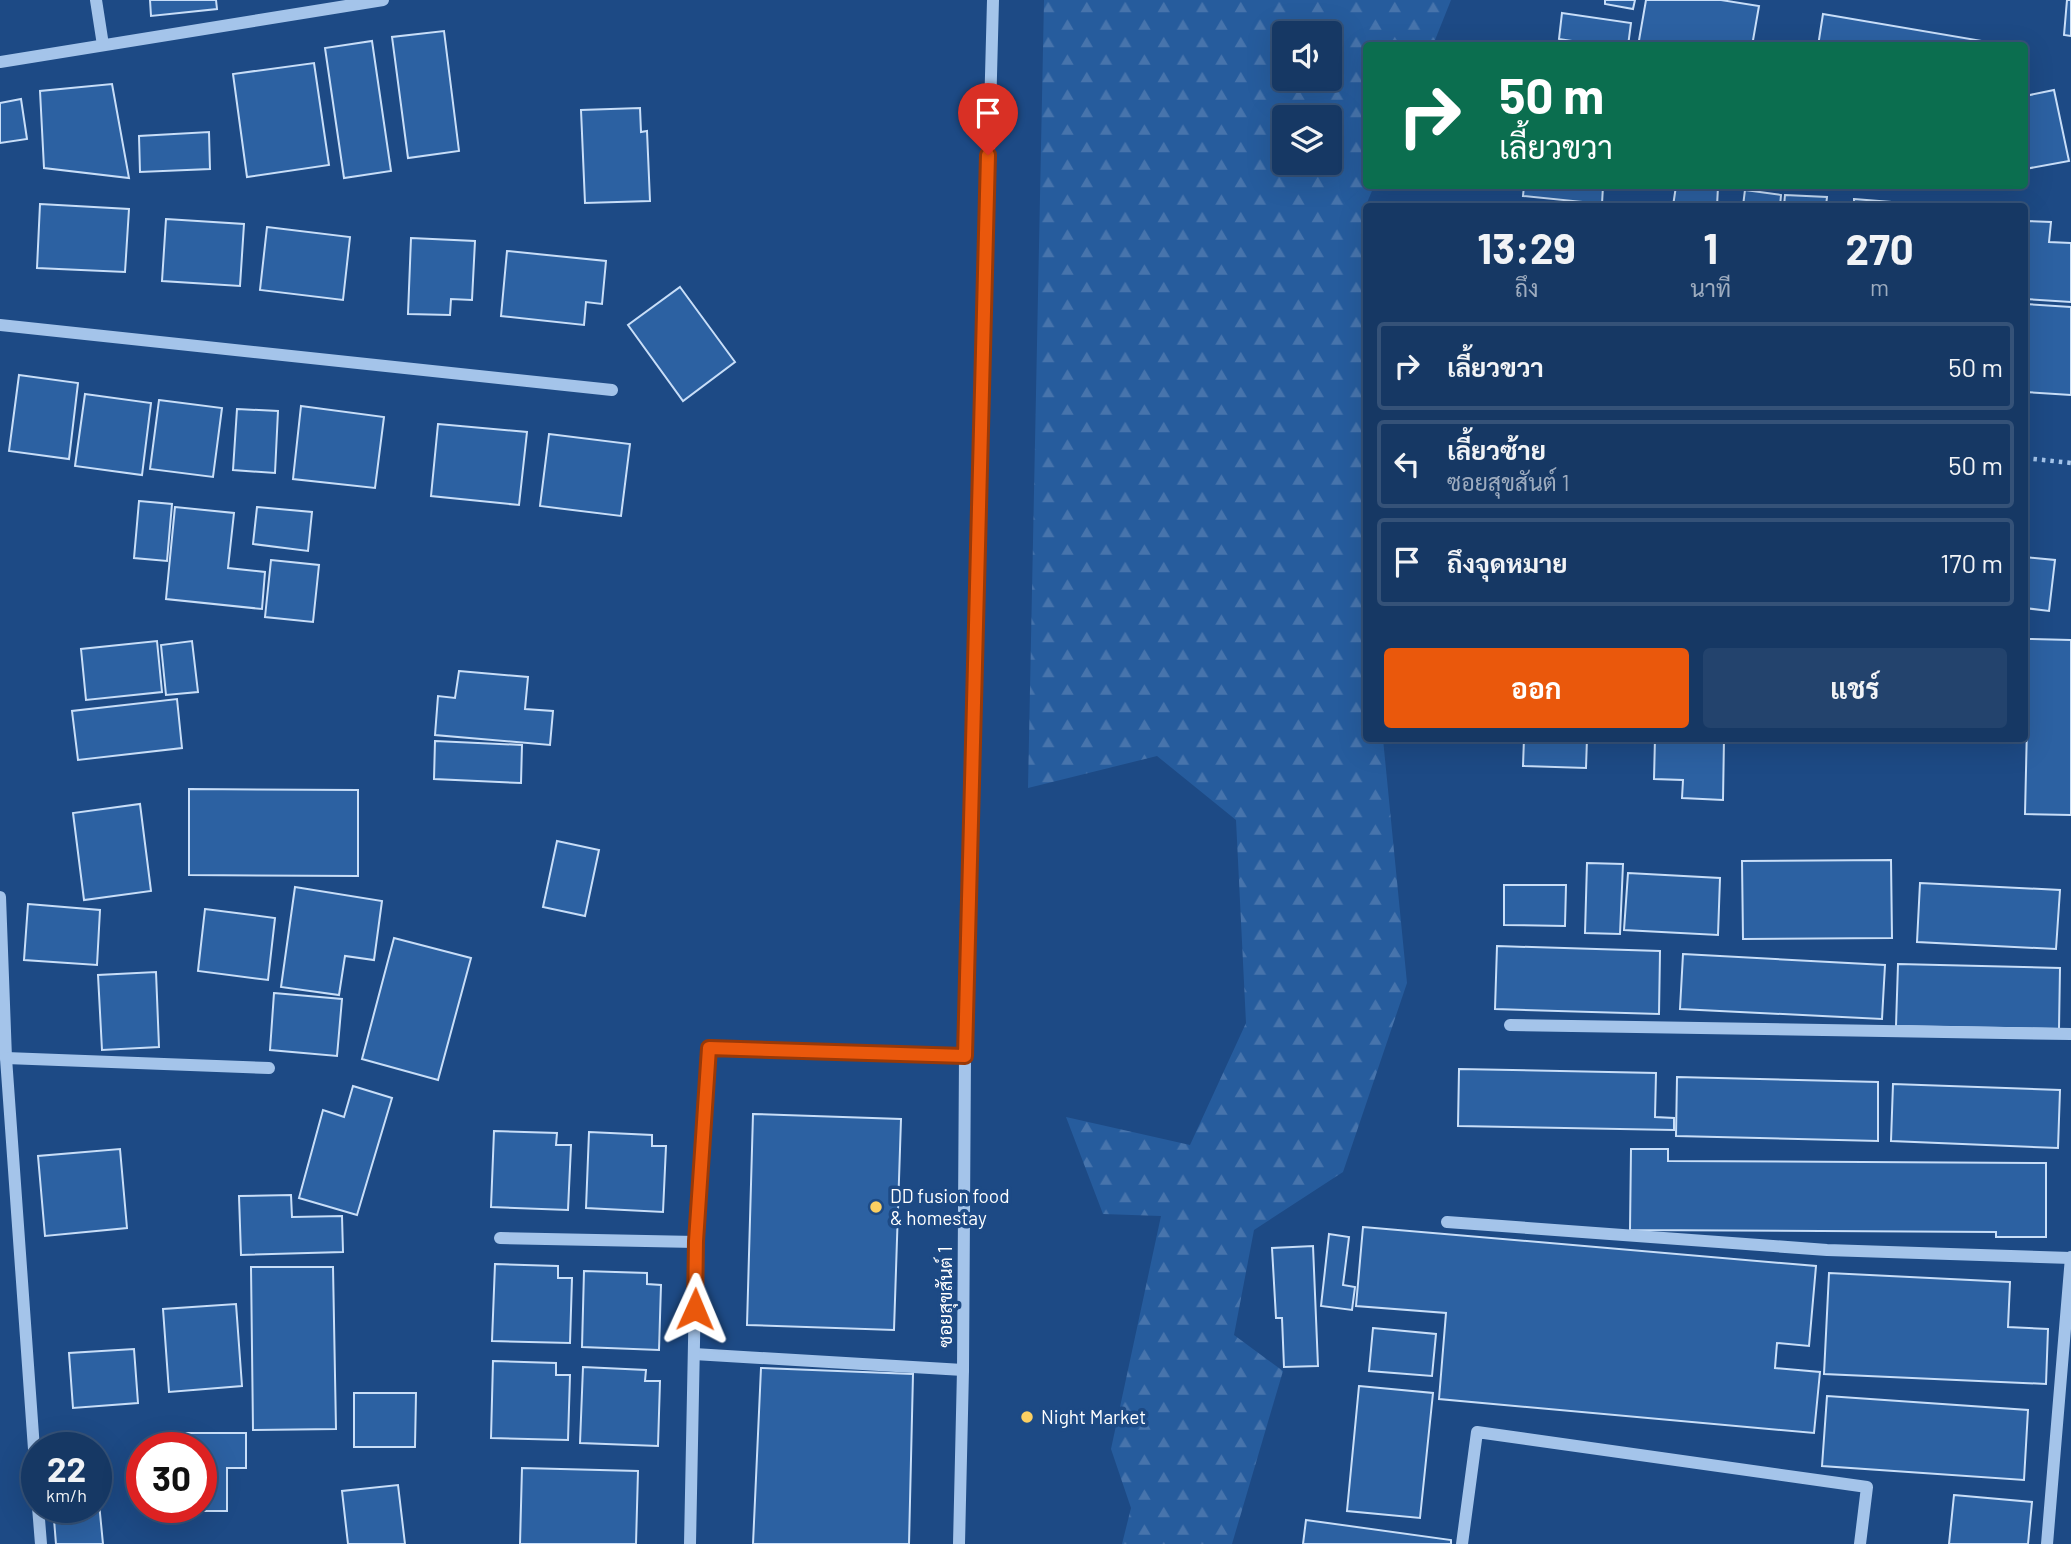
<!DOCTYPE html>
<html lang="th">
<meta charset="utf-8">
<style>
:root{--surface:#163864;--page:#23436d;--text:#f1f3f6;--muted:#9eacbf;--line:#355278;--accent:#ea580c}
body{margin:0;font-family:Barlow,Sarabun,sans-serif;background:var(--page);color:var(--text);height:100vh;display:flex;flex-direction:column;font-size:26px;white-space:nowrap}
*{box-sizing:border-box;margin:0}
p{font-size:23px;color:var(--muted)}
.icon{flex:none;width:38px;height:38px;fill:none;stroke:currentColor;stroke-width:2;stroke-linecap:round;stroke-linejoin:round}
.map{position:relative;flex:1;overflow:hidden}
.panel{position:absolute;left:1363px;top:203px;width:665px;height:539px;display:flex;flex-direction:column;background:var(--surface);border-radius:7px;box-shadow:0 7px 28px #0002,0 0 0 2px var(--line)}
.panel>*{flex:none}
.guide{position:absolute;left:1363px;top:42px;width:665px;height:147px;border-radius:7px;box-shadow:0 7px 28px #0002,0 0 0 2px var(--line);background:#0b6e4f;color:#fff;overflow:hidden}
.buttons{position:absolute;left:1272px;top:21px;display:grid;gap:14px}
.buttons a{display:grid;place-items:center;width:70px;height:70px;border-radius:7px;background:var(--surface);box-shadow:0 7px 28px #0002,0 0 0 2px var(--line);font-size:35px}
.speed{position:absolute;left:21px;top:1432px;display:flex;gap:14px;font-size:35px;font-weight:700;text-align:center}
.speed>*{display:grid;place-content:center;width:91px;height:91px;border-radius:50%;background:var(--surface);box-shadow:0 7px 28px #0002,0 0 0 2px var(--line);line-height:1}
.speed small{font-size:18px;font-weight:400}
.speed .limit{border:10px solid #d22;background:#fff;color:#111}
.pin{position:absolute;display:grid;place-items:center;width:60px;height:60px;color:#fff;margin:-72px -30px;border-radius:50% 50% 50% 0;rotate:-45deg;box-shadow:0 0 7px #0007}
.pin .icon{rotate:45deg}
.me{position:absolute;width:77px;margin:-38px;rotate:1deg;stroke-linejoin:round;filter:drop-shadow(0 0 5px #0008)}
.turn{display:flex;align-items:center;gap:24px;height:147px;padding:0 21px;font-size:32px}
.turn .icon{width:91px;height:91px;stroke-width:2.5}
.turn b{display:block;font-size:49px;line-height:60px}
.eta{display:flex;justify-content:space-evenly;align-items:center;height:119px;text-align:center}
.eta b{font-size:42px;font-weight:700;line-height:49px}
.button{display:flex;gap:14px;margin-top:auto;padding:14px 21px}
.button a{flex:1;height:80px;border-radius:7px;background:var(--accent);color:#fff;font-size:28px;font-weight:700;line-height:80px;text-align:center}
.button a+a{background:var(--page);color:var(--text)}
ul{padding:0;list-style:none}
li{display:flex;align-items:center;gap:21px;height:88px;margin:0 14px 10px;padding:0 7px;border:4px solid var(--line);border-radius:7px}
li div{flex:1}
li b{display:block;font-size:26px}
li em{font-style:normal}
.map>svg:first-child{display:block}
.forest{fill:url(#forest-firs);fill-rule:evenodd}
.building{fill:#2c61a2;stroke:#c8def8;stroke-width:2}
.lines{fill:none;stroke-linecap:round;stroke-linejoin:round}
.path{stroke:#a4c4ea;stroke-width:4.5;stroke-dasharray:3.5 5;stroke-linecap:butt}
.minor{stroke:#a4c4ea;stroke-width:12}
.route-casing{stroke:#983908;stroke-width:18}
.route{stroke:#ea580c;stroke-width:12}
.poi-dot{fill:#fbcf62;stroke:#1d4a85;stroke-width:2.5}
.labels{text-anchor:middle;stroke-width:7;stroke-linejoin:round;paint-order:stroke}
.poi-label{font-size:19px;fill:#fff;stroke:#1d4a85;text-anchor:start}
.street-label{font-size:19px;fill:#fff;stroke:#1d4a85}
</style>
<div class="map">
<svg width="2071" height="1544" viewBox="0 0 2071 1544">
<defs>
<pattern id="forest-firs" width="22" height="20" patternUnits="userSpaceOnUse" patternTransform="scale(1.75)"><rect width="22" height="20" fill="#265c9d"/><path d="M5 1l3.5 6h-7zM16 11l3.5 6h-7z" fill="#4774ac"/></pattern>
</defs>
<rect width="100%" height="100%" fill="#1d4a85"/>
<path class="forest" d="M1044 0H1451L1433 45 1367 46V186H1374L1364 210 1367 738 1383 739 1407 983 1343 1172 1254 1230 1234 1335 1283 1371 1232 1544H1122L1131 1508 1111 1449 1161 1216 1103 1214 1066 1117 1190 1145 1246 1023 1236 820 1157 756 1028 788ZM1284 33H1330V79H1284ZM1284 117H1330V163H1284Z"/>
<g class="building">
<path d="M150 0H216L217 9 151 16Z"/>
<path d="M1605 0H1635L1633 9 1605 4Z"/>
<path d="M1646 0H1721L1759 6 1752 46H1638Z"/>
<path d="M2067 0H2071V36L2064 35Z"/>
<path d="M1562 13 1631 23 1628 46H1604L1559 39Z"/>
<path d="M1823 14 1982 41 1981 46H1818Z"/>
<path d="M444 31 459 151 408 158 392 37Z"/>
<path d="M372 41 391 171 344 178 325 48Z"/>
<path d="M314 63 329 165 247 177 233 74Z"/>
<path d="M112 84 129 178 44 168 40 91Z"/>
<path d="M2054 90 2069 161 2025 169V96Z"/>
<path d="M21 99 27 139 0 143V103Z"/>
<path d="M640 108 641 132 647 131 650 201 585 203 581 110Z"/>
<path d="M209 132 210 169 140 172 139 136Z"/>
<path d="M1524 186H1603L1602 204 1523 196Z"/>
<path d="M1676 186 1718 187 1717 206H1673Z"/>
<path d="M1745 190 1781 195 1780 206H1743Z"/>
<path d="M1785 195 1827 197 1826 206H1784Z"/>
<path d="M1854 199 1891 202V206H1854Z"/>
<path d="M40 204 129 209 125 272 37 268Z"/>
<path d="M166 219 244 224 240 286 162 281Z"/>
<path d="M2025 221 2051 222 2049 242 2071 243V302L2025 299Z"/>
<path d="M267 227 350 237 343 300 260 290Z"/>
<path d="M411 238 475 241 472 300 451 299 450 315 408 314Z"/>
<path d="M507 251 606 261 602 304 586 302 584 325 501 316Z"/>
<path d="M680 287 735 362 683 401 628 325Z"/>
<path d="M2025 304 2071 307V395L2025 392Z"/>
<path d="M19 375 78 383 69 459 9 451Z"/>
<path d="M85 394 151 403 142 475 75 466Z"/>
<path d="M159 400 222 408 213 477 150 469Z"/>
<path d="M301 406 384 417 375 488 293 479Z"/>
<path d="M237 409 278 411 275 473 233 470Z"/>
<path d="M438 424 527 432 519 505 431 496Z"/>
<path d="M549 434 630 444 621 516 540 506Z"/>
<path d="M139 501 172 504 167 561 134 558Z"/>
<path d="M175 507 234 513 228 568 265 572 262 609 166 599Z"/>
<path d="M257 507 312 512 308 551 253 544Z"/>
<path d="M2025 557 2055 560 2049 611 2025 608Z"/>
<path d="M271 560 319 565 313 622 265 617Z"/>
<path d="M2029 639 2071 640V815L2025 814Z"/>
<path d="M157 641 162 692 86 700 81 649Z"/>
<path d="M192 641 198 692 166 695 161 645Z"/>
<path d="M459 671 528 677 525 709 553 711 550 745 435 735 438 696 455 698Z"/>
<path d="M177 699 182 748 78 760 72 711Z"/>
<path d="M1524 738H1587L1586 768 1523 766Z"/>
<path d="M1655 738H1724L1723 800 1682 798 1683 780 1654 779Z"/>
<path d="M435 741 522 745 521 783 434 779Z"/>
<path d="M189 789 358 790V876L189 875Z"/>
<path d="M140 804 151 891 84 900 73 813Z"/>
<path d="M557 841 599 850 585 916 543 907Z"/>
<path d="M1891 860 1892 938 1743 939 1742 861Z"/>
<path d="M1587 863 1623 864 1620 934 1585 933Z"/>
<path d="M1628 873 1720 878 1718 935 1624 930Z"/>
<path d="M1920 883 2060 890 2056 949 1917 942Z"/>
<path d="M1504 885H1566L1565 926 1504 925Z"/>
<path d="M295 887 382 901 374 960 345 956 339 995 281 987Z"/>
<path d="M28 904 100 910 97 965 24 960Z"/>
<path d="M205 909 275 918 268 980 198 971Z"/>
<path d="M394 938 471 958 438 1080 362 1059Z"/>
<path d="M1497 946 1660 951 1659 1014 1495 1009Z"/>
<path d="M1683 954 1885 965 1882 1019 1680 1009Z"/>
<path d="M1898 964 2060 968 2059 1029 1896 1026Z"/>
<path d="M156 972 159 1047 102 1050 98 975Z"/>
<path d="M274 993 342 999 337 1056 270 1050Z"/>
<path d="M1459 1069 1656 1073 1655 1117 1674 1118V1130L1458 1126Z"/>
<path d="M1677 1077 1878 1082V1141L1676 1136Z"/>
<path d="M1893 1084 2060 1090 2058 1148 1891 1141Z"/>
<path d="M353 1086 392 1098 357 1215 299 1198 323 1110 344 1117Z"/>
<path d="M753 1114 901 1119 894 1330 747 1325Z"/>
<path d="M494 1131 557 1133 556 1145H571L568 1210 491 1207Z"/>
<path d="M589 1132 652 1135V1146H666L663 1212 586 1208Z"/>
<path d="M120 1149 127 1228 45 1236 38 1156Z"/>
<path d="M1631 1149H1668V1161L2046 1163V1237H1996V1232L1630 1230Z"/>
<path d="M291 1195 292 1217 342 1216 343 1252 241 1255 239 1196Z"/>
<path d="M1363 1227 1816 1266 1809 1346 1777 1343 1775 1368 1820 1372 1814 1433 1439 1399 1446 1313 1356 1306Z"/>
<path d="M1329 1234 1349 1237 1343 1285 1355 1287 1352 1310 1321 1306Z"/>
<path d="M1313 1246 1318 1366 1284 1367 1282 1318H1276L1272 1248Z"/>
<path d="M495 1264 558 1266V1278H572L570 1343 492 1341Z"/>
<path d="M251 1267H333L336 1429 253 1430Z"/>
<path d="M584 1271 647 1273V1284L661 1285 659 1350 582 1347Z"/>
<path d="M1829 1273 2010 1282 2008 1327 2048 1329 2046 1384 1824 1374Z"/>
<path d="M236 1304 242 1386 169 1392 163 1309Z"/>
<path d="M1373 1328 1436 1334 1432 1376 1369 1371Z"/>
<path d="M134 1349 138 1403 73 1408 69 1353Z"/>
<path d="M493 1361 556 1363V1375H570L568 1440 491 1438Z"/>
<path d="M583 1367 646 1370 645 1381H660L658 1446 580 1443Z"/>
<path d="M761 1368 913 1374 909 1544H753Z"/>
<path d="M1359 1386 1433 1393 1420 1518 1347 1511Z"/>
<path d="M354 1393H416L415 1447H354Z"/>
<path d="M1827 1396 2028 1410 2024 1480 1822 1466Z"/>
<path d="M178 1433H246V1468H227V1511H157V1507H201V1447H178Z"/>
<path d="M522 1468 638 1471 636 1544H520Z"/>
<path d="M96 1472 103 1544H56L53 1507H96Z"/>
<path d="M398 1485 405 1544H348L342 1491Z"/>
<path d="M1954 1495 2032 1502 2028 1544H1949Z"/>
<path d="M1306 1520 1451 1540V1544H1303Z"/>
</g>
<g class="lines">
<path class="path" d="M2025 458 2071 463"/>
<g class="minor">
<path d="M96 0 103 45"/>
<path d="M0 62 383 0"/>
<path d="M0 325 612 390"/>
<path d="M0 897 6 1058 37 1491"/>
<path d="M1510 1025 2071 1034"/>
<path d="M6 1058 269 1068"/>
<path d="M1447 1222 1827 1250 2071 1258"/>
<path d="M500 1238 696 1242"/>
<path d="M694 1354 963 1370"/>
<path d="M38 1507 41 1544"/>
<path d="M690 1544 696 1242 709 1048 965 1056"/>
<path d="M959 1544 963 1370 965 1056 993 0"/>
<path d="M1462 1544 1477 1432 1867 1487 1860 1544"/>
<path d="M2047 1544 2071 1257"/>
</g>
</g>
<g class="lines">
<defs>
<path id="route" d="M695 1309 696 1241 709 1048 965 1056 988 155"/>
</defs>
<use href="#route" class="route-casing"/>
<use href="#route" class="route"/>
</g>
<g class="poi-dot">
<circle cx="876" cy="1207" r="7"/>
<circle cx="1027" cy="1417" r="7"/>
</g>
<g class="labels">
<g class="poi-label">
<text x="890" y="1203">DD fusion food<tspan x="890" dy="22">&amp; homestay</tspan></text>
<text x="1041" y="1424">Night Market</text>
</g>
<g class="street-label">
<text transform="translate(945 1297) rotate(-90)" y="7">ซอยสุขสันต์ 1</text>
</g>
</g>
</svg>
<div class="buttons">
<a><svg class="icon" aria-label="sound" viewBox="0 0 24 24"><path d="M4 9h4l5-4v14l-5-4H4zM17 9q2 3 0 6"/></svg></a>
<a><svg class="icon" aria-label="layers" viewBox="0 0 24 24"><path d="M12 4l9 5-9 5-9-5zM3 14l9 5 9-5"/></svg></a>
</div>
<div class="speed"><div>22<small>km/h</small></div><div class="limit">30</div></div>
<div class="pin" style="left:988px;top:155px;background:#d93025"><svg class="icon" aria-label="arrive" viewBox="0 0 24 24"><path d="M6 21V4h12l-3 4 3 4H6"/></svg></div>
<svg class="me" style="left:695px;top:1309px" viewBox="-20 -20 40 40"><path d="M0-17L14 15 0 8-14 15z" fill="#ea580c" stroke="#fff" stroke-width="4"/></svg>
<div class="guide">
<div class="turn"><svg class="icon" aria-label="right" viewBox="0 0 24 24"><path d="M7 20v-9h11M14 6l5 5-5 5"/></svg><div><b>50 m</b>เลี้ยวขวา</div></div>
</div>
<section class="panel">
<div class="eta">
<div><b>13:29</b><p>ถึง</p></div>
<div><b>1</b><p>นาที</p></div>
<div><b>270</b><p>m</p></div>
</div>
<ul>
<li><svg class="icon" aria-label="right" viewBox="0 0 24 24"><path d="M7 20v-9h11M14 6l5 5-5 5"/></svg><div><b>เลี้ยวขวา</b></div><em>50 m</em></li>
<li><svg class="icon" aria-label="left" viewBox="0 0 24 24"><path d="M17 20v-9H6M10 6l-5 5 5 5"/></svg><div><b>เลี้ยวซ้าย</b><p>ซอยสุขสันต์ 1</p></div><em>50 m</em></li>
<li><svg class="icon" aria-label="arrive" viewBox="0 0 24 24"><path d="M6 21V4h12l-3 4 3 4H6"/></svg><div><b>ถึงจุดหมาย</b></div><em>170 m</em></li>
</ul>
<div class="button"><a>ออก</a><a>แชร์</a></div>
</section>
</div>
